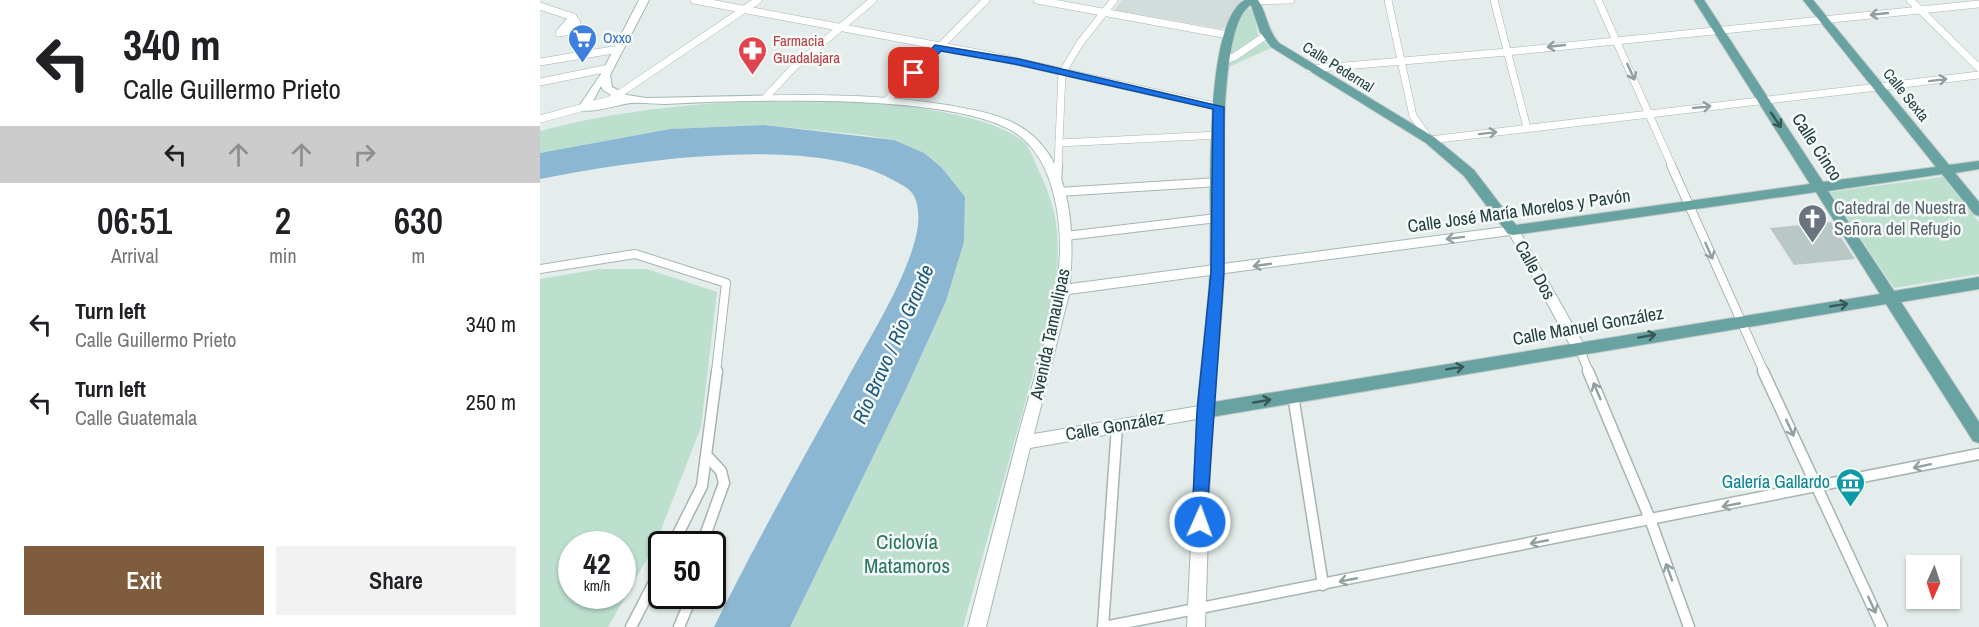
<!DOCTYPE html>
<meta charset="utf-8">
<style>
:root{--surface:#fff;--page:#f2f2f2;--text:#202124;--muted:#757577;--accent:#7f5c3d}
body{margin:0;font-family:"Archivo Narrow",sans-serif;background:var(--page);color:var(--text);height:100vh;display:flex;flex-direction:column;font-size:22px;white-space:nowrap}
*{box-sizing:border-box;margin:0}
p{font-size:20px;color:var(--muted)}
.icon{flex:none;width:33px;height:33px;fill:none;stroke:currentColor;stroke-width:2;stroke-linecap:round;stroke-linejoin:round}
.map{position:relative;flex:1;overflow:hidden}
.panel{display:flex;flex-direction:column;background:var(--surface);width:540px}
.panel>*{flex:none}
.guide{background:#fff;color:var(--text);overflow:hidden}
.needle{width:39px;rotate:183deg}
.fabs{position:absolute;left:1366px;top:555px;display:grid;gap:12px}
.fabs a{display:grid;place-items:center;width:54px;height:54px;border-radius:0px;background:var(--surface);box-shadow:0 2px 4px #0004;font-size:30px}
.speed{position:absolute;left:18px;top:531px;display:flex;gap:12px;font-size:30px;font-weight:700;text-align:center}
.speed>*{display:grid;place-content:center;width:78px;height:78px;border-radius:50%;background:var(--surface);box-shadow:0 2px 4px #0004;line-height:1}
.speed small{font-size:15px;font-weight:400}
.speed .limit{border:3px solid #111;border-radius:9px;background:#fff;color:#111}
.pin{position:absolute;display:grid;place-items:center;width:51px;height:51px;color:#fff;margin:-26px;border-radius:12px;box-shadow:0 3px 9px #0006}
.me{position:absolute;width:66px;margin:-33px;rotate:2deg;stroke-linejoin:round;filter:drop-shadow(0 0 4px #0008)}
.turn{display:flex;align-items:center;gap:21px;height:126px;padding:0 24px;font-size:27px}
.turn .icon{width:78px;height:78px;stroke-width:2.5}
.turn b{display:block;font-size:42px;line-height:51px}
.lanes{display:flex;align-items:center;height:57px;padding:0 24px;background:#0003;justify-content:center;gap:30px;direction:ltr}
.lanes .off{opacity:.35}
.eta{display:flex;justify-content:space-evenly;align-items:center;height:102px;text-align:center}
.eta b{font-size:36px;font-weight:600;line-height:42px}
.cta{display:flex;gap:12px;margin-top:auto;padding:12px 24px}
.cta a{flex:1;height:69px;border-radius:0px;background:var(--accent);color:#fff;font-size:24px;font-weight:600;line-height:69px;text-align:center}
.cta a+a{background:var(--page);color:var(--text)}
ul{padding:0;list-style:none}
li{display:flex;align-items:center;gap:18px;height:78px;padding:0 24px}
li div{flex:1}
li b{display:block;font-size:22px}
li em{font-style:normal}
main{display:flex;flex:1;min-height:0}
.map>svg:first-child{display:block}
.built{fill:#d2dddb}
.green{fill:#bcdfce;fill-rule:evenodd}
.water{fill:#8bb7d3}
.building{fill:#b9c8c5}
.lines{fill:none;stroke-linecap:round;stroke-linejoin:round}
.street-far2-casing{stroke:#a6b5b4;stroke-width:8}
.street-far1-casing{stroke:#a6b5b4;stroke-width:10}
.street-casing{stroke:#a6b5b4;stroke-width:13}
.secondary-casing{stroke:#a2b9b6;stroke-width:2}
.primary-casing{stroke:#c1c9c9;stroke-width:2}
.street-far2{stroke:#fff;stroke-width:7}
.street-far1{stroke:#fff;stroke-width:8}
.street{stroke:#fff;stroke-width:10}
.secondary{fill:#fff;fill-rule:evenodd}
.primary{fill:#68a3a2;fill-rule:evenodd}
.oneway{stroke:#919f9e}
.oneway2{stroke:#345857}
.route{fill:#1a73e8;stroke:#114b97;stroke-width:1.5}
.labels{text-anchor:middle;stroke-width:5;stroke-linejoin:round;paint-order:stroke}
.far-shop-label{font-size:15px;fill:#366cbe;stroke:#f4faf8;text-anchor:start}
.far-health-label{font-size:15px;fill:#be3a42;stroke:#f4faf8;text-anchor:start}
.far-street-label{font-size:15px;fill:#233f3e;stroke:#f4faf8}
.street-label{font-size:18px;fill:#233f3e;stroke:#f4faf8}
.worship-label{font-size:18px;fill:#5b616d;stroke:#f4faf8;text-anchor:start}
.culture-label{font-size:18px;fill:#0d838f;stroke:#f4faf8;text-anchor:end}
.water-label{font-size:20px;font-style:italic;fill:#1b567d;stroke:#f4faf8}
.near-park-label{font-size:21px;fill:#2c775a;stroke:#f4faf8}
</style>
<main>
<section class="panel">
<div class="guide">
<div class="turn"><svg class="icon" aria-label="left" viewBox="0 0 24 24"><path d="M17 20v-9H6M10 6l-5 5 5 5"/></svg><div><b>340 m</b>Calle Guillermo Prieto</div></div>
<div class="lanes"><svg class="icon" aria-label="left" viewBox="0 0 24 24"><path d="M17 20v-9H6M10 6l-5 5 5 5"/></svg><svg class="icon off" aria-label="ahead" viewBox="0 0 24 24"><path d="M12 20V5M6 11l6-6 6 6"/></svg><svg class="icon off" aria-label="ahead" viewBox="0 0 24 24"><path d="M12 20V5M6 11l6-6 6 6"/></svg><svg class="icon off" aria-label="right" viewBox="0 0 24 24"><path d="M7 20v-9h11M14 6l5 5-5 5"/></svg></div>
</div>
<div class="eta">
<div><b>06:51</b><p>Arrival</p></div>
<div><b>2</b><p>min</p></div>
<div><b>630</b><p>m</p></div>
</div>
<ul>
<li><svg class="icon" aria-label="left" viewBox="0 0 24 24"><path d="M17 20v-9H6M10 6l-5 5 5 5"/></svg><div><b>Turn left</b><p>Calle Guillermo Prieto</p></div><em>340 m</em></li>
<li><svg class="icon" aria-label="left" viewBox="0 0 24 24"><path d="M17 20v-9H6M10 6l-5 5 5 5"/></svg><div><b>Turn left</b><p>Calle Guatemala</p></div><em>250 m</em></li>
</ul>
<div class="cta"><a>Exit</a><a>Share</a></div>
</section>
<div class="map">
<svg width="1439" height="627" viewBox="0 0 1439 627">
<rect width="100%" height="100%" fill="#e4edeb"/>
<path class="built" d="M582 0H702L683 29 574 10Z"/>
<g class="green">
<path d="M713 8 718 35 731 48 686 68 692 34 706 9Z"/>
<path d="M286 99C332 101 451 111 485 143 490 148 494 160 497 167 521 216 519 239 516 291L423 627H250L366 389 406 301 424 242 425 198 402 168 354 140 324 135 224 125 130 129 0 153V131C99 105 185 101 286 99Z"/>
<path d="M1403 177 1439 222V274L1354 288 1290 192Z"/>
<path d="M60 269H107L177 292 161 427 115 545 68 627H0V279ZM32 544H82V596H32Z"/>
</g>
<path class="water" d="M224 125 354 140 384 153 402 168 425 197 424 242 406 301 366 389 250 627H174C215 544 260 464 305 383 328 340 365 283 376 236 379 225 380 207 374 196 370 188 360 184 353 180 272 133 90 161 0 179V153L130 129Z"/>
<path class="building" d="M1291 222 1315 259 1254 265 1230 228Z"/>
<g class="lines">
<defs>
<g id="street-far2">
<path d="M154 0 443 54 679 107"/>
<path d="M497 0 688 35"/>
<path d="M848 0 873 116 890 140 1439 75"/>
<path d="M954 0 987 128"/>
<path d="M1058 0 1132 166"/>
<path d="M1370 0 1439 68"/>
<path d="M713 1 751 0"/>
<path d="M0 6 33 17"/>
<path d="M33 17 37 23 30 31 19 33Z"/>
<path d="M683 60 694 57 725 36"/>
<path d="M0 62 79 49"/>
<path d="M770 69 967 52 1439 4"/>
<path d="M0 82 69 68"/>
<path d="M226 97 255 66 333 0"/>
<path d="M348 99 446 0"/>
<path d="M0 119 70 100 218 0"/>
<path d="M519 143 678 135"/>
<path d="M518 166 522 73 540 43 574 0"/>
</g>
<g id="street-far1">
<path d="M1131 165 1224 372"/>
<path d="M517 184 518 165"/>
<path d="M518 192 678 182"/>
<path d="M526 236 677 218"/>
<path d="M0 269 95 254 186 283 176 372"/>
<path d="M1039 348 1049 372"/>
</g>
<g id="street">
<path d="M1048 371 1110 519 1149 627"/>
<path d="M1223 371 1342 627"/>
<path d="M753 395 783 585"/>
<path d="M133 544 162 486 177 371"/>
<path d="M162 544 184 483 181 471 167 456"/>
<path d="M91 627 122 567"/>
<path d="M139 627 152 596"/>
<path d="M563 627 577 426"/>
<path d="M564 627 1439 454"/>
</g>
<path id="secondary" d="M99 0H109L70 75 72 87 87 95 106 98C207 97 307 89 407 105 435 110 469 115 492 135 533 171 534 234 530 284L973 226 977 227 1046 348 1044 352H1034L970 235 529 294 494 434 665 405 670 406 672 411 665 627H647L657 419 490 448 446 627H428C444 565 461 503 477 440 490 391 507 341 516 291 525 243 521 165 477 134 437 106 334 102 284 101 231 100 178 101 125 104 114 104 102 102 91 103 75 105 56 113 39 110L38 108 61 74ZM61 86 63 90 78 99 52 103Z"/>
<path id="primary" d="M705 0H718C727 13 727 30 739 43L894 137 934 170 976 225 1270 184 1154 0H1164L1283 182 1396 167 1263 0H1273L1409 165 1439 161V169L1415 173 1439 202V216L1434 214 1402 174 1288 191 1354 291 1439 277V289L1361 302 1439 422V443L1433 441 1346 304 665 418 659 416 657 411C661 364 668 317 670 270 672 221 661 22 705 0ZM711 5 720 32 731 47 886 143 924 176 968 234 973 235 1276 192 1340 294 674 402C677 358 683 314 684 270 685 226 674 24 711 5Z"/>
</defs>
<use href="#street-far2" class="street-far2-casing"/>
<use href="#street-far1" class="street-far1-casing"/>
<use href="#street" class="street-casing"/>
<use href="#secondary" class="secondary-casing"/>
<use href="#primary" class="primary-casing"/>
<use href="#street-far2" class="street-far2"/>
<use href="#street-far1" class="street-far1"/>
<use href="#street" class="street"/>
<use href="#secondary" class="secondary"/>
<use href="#primary" class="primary"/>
</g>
<defs><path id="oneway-shaft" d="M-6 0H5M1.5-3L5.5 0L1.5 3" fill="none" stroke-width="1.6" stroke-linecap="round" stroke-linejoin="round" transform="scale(1.5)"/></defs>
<g class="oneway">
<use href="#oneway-shaft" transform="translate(1339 14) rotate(174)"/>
<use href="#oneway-shaft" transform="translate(1016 46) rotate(174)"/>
<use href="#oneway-shaft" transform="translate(1091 72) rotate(66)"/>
<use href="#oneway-shaft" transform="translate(1398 80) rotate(-7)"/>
<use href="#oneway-shaft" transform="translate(1162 107) rotate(-6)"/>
<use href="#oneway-shaft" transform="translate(948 133) rotate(-7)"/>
<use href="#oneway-shaft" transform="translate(915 238) rotate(173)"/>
<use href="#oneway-shaft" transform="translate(1169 251) rotate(66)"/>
<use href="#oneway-shaft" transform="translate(722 265) rotate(172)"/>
<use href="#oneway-shaft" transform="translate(1057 391) rotate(-113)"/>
<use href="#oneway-shaft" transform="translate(1250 428) rotate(65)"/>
<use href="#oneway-shaft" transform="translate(1382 466) rotate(168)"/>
<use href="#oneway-shaft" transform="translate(1191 505) rotate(169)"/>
<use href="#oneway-shaft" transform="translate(999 542) rotate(169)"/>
<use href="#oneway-shaft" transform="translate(1129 572) rotate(-110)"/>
<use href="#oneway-shaft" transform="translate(808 580) rotate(169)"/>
<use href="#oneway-shaft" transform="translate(1332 605) rotate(65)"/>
</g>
<g class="oneway2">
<use href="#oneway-shaft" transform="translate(1236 120) rotate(56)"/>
<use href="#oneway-shaft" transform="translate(1299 305) rotate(-9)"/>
<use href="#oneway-shaft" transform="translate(1107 336) rotate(-10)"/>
<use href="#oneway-shaft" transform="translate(915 368) rotate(-9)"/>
<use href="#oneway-shaft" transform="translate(722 401) rotate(-10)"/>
</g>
<path class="route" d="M395 45 479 59 684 107V272L666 528 660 530 654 528 652 522 657 411 671 272 673 109 479 65 401 51 377 76H370V71Z"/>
<defs>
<symbol id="supermarket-pin" viewBox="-11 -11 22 30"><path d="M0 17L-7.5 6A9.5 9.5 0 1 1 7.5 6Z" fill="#3f7fe0" stroke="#f4faf8"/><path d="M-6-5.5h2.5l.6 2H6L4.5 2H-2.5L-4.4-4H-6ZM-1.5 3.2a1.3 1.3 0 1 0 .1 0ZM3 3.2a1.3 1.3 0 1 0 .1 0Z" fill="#fff"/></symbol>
<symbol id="pharmacy-pin" viewBox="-11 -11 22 30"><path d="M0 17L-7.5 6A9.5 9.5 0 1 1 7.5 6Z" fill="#e0444e" stroke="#f4faf8"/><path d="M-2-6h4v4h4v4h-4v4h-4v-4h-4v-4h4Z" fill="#fff"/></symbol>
<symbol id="church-pin" viewBox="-11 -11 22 30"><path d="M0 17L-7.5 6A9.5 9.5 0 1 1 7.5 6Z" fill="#6b7280" stroke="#f4faf8"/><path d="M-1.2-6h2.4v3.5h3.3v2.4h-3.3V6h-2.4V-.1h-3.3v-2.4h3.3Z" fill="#fff"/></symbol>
<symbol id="museum-pin" viewBox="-11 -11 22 30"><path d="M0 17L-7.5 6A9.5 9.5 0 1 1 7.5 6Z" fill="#0f9aa8" stroke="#f4faf8"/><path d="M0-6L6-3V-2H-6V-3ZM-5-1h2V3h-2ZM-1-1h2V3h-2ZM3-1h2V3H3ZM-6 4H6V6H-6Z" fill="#fff"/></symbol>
</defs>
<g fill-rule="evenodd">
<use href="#supermarket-pin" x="26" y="22" width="33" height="45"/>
<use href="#pharmacy-pin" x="196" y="34" width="33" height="45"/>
<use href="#church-pin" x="1256" y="202" width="33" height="45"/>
<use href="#museum-pin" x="1294" y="466" width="33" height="45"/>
</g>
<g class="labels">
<g class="far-shop-label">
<text x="63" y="43">Oxxo</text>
</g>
<g class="far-health-label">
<text x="233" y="46">Farmacia<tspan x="233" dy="17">Guadalajara</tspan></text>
</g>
<g class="far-street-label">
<text transform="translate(798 67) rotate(32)" y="5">Calle Pedernal</text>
<text transform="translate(1366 95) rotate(51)" y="5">Calle Sexta</text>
</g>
<g class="street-label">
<text transform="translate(1277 147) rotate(57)" y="6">Calle Cinco</text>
<text transform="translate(979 211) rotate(-8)" y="6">Calle José María Morelos y Pavón</text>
<text transform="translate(995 270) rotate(61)" y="6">Calle Dos</text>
<text transform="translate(1048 326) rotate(-10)" y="6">Calle Manuel González</text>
<text transform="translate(510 334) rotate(-78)" y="6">Avenida Tamaulipas</text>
<text transform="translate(575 426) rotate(-10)" y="6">Calle González</text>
</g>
<g class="worship-label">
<text x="1294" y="214">Catedral de Nuestra<tspan x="1294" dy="21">Señora del Refugio</tspan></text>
</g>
<g class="culture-label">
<text x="1290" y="488">Galería Gallardo</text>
</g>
<g class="water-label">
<text transform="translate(353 344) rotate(-66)" y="7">Río Bravo / Rio Grande</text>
</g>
<g class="near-park-label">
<text x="367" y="549">Ciclovía<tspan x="367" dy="24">Matamoros</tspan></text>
</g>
</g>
</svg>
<div class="fabs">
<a><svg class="needle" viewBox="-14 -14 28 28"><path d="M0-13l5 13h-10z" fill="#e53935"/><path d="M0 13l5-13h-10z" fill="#757577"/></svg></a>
</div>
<div class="speed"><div>42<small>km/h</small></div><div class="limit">50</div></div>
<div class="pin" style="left:374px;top:73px;background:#d93025"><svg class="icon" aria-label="arrive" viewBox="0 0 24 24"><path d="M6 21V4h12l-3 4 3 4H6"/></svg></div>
<svg class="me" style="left:660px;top:522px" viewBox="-20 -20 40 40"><circle r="17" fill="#1a73e8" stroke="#fff" stroke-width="3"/><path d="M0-11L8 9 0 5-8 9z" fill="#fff"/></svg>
</div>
</main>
